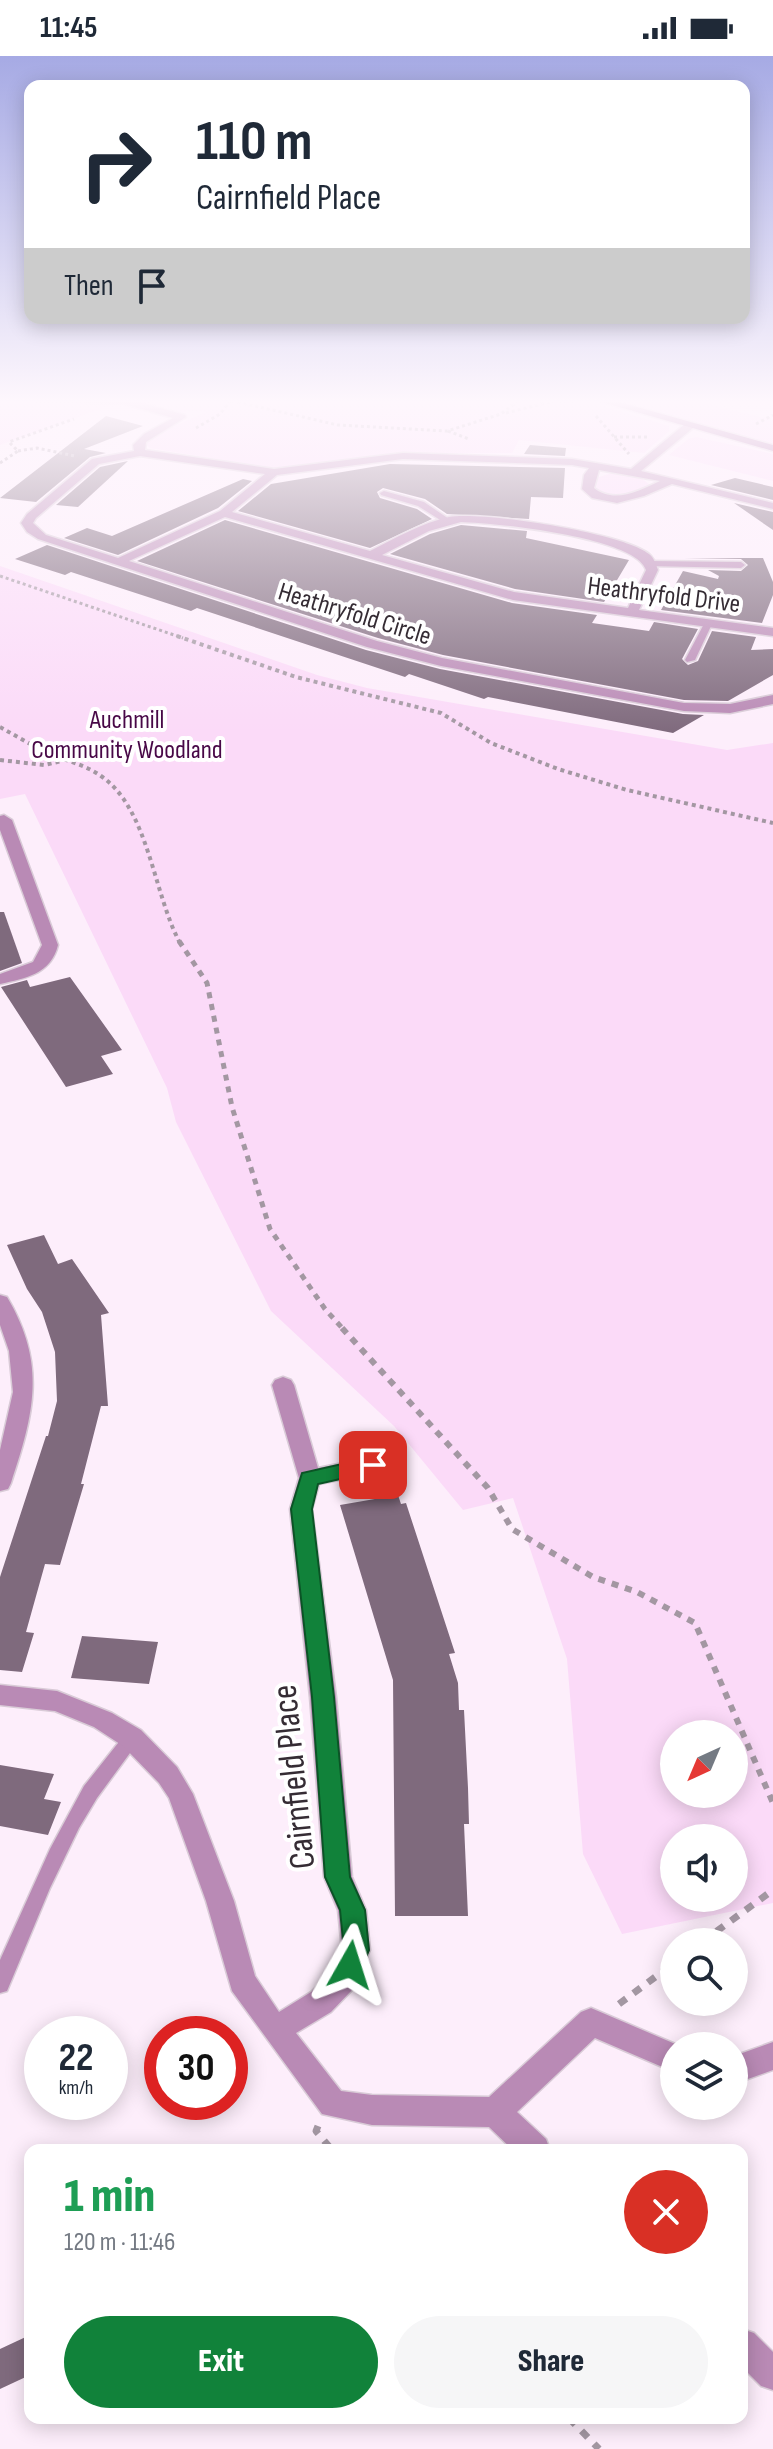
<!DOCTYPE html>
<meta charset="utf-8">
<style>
:root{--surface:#fff;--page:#f6f6f7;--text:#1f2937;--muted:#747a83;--accent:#11823a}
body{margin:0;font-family:"Sofia Sans Condensed",sans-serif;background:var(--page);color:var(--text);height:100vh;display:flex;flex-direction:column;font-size:30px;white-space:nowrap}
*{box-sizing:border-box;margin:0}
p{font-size:26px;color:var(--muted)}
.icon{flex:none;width:44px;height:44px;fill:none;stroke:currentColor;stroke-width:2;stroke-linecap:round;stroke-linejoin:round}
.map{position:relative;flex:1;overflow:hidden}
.sheet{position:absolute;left:24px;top:2088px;width:724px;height:280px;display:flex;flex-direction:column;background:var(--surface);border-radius:16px;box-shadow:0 4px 20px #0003}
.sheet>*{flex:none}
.banner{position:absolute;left:24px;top:24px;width:726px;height:244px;border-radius:16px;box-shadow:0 4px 20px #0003;background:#fff;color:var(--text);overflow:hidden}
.needle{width:52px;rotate:224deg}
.fabs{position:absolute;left:660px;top:1664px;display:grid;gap:16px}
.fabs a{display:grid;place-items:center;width:88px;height:88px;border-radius:50%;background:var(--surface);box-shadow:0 4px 20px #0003;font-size:40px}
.speed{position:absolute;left:24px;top:1960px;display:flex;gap:16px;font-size:40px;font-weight:700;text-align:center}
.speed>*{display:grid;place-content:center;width:104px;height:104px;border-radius:50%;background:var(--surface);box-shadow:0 4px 20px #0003;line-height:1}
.speed small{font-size:20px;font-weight:400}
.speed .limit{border:12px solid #d22;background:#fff;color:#111}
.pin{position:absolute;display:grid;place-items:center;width:68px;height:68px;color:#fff;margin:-34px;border-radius:16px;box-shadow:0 4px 12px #0006}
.me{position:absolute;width:88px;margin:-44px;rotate:6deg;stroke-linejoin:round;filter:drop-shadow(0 0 6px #0008)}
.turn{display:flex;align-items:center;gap:28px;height:168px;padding:0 40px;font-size:36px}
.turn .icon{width:104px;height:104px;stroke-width:2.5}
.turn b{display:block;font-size:56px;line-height:68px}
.then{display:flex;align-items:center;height:76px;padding:0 40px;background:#0003;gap:16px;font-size:30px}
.round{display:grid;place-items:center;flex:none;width:84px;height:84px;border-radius:42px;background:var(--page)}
.overview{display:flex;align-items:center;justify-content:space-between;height:136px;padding:0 40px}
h1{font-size:48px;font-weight:800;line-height:60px;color:#1e9e55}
.button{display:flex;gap:16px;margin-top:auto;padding:16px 40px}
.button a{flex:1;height:92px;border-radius:48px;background:var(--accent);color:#fff;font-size:32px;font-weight:800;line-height:92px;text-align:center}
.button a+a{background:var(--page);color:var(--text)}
.status{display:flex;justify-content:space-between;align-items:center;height:56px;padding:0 40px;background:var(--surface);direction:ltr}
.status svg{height:22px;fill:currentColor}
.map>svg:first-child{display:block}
.green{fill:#fbdaf8;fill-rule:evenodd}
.building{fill:#7f6a7d}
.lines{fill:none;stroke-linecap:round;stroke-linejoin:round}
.lane-casing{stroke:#d9cbd7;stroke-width:3}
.street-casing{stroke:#d9cbd7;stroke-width:3}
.secondary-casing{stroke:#d9cbd7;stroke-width:3}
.path-far4{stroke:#a397a2;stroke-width:3;stroke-dasharray:3 3;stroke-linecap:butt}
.path-far3{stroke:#a397a2;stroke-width:4;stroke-dasharray:4 4;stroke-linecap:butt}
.path-far2{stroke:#a397a2;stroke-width:5;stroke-dasharray:6 6;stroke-linecap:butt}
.path-far1{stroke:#a397a2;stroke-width:6;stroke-dasharray:7 7;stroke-linecap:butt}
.path{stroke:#a397a2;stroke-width:7;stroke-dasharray:9 9;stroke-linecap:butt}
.lane{fill:#b98ab5;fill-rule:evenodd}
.street{fill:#b98ab5;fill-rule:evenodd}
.secondary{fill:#995695;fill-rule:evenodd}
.route{fill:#11823a;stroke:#0b5426;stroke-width:2}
.labels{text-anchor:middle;stroke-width:8;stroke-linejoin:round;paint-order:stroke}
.far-street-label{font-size:26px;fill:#352c34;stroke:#fff}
.far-park-label{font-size:26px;fill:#480847;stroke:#fff}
.near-street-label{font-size:36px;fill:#352c34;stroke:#fff}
</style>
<div class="status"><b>11:45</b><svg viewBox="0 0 49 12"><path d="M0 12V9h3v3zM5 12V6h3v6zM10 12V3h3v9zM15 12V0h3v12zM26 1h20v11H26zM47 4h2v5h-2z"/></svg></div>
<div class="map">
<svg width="773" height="2393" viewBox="0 0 773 2393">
<rect width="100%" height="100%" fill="#fdeefb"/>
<g class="green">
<path d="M0 342H576L669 370V375L644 397 519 384 512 397H399L275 413 150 392 146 388 150 381 206 356 196 354 182 356 131 342 0 389Z"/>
<path d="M613 342H683L773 364V388Z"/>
<path d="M696 381 773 398V425L669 399 688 383Z"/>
<path d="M612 417 641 422 650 429C634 440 613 442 596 434V422Z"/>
<path d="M0 510 317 619 367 632 727 694 773 687V1847L622 1878 583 1798 567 1603 513 1442 463 1454 394 1370 271 1255 176 1066 167 1032 25 738 0 743ZM674 1678H734V1738H674ZM674 1782H734V1842H674Z"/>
</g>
<g class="building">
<path d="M106 360 143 370 84 393 106 397 90 401 36 446 0 442Z"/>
<path d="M530 389 566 392 565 400 524 398Z"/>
<path d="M128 405 78 451 56 449 100 411Z"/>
<path d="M390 408 565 412 563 442 531 441 529 463 447 458 425 443 383 432 377 436 380 442 417 453 432 463 370 492 238 455 271 428Z"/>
<path d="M735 422 773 431V444L711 429Z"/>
<path d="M243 423 252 425 218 452 118 499 64 482 87 472 112 480Z"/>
<path d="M734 447 773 456V474Z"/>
<path d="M225 464 512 547 597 559 592 567 649 575 654 566 698 573 682 603 688 609 698 605 712 575 756 581 751 594 773 593V619L728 645 684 644 443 599 378 582 137 505Z"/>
<path d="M461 469 527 475 526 482 629 504 604 546 515 533 390 498 430 478Z"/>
<path d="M47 489 366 594 440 613 683 658 704 659 673 677 488 641 484 643 409 618 405 621 197 552 191 555 71 516 65 519 15 503Z"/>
<path d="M684 502H763L773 526V539L762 567 661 554 683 515 718 523 719 520 708 514 741 515 748 509 741 503Z"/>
<path d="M0 856H4L22 907 0 915Z"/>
<path d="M70 921 122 994 101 1000 113 1018 66 1031 1 931 27 924 30 931Z"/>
<path d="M44 1179 58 1208 72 1203 109 1257 101 1259 108 1350H101L81 1428H84L60 1509 45 1508 26 1576 34 1577 22 1616 0 1614V1521L46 1380H48L57 1345 55 1296 42 1256 27 1233 7 1189Z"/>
<path d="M398 1439 401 1448 406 1447 455 1597 449 1598 458 1627 459 1654H464L468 1732 469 1768H464L468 1860H395L393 1624 340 1449Z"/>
<path d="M82 1580 158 1586 149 1628 71 1622Z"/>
<path d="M0 1709 54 1718 44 1743 61 1746 48 1779 0 1770Z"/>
<path d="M30 2279V2319L0 2333V2293Z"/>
</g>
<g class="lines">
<defs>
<g id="lane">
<path d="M384 435 424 446 452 465 445 467 418 450 381 439 380 437Z"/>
<path d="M650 505 741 506 745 509 741 512 647 510V506Z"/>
<path d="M705 566 712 568 695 604 687 606 685 604Z"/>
<path d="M132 1674 138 1677 141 1682 97 1742 79 1772 50 1832 7 1935 0 1937V1904L50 1793 84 1730 126 1677Z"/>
</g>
<g id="street">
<path d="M31 342H126L185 359 186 361 146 386 145 394 274 413 403 397 572 403 631 413 685 368H693V372L641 415 773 447V453L672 428 644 440 617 447 592 442 582 433 584 419 589 412 572 409 403 403 277 419 232 456 370 495C396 482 421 467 449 461 483 455 623 477 649 498 654 502 656 508 658 514L639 554 773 572V580L513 544 225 461 129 505 377 585 442 602 684 647 730 648 773 639V648L730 657 684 655 441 610 367 591 38 483 27 476 21 467 27 458 92 403 134 395 133 389 144 378 173 362 124 348 36 345ZM140 400 265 418 220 455 118 502 46 479 33 467 36 462 99 408ZM599 414 660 425C639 435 614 448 594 432ZM461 466C495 467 635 481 646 514L628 552 514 536 382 499 429 475Z"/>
<path d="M4 759 12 764 58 889C51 918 26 922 0 928V918L33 906 42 889 0 774V760Z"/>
<path d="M0 1239 7 1241C47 1308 34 1358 11 1427L8 1433 0 1435V1394L13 1336 9 1295 0 1269Z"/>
<path d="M283 1321 291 1324 294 1329 318 1412 373 1401 381 1403 384 1409 381 1415 373 1417 319 1428 312 1453 336 1641 352 1821 366 1854 370 1894 353 1933 331 1956 296 1977 341 2035 372 2039 489 2041 581 1956 591 1952 680 1990H674V2016L595 1982 517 2056 546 2083 550 2094H513L489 2071 372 2069 322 2058 232 1935 206 1845 169 1742 159 1727 123 1690 94 1671 55 1655 0 1649V1629L57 1635 112 1657 141 1674 177 1711 193 1738 234 1845 255 1920 279 1956 311 1936 333 1915 342 1894 338 1854 324 1821 310 1641 290 1453 299 1422 272 1329 275 1324Z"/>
<path d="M773 1986V2014L734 2028V2000Z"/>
<path d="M742 2273 754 2277 773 2296V2334L761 2330 742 2311Z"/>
</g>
<path id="secondary" d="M588 342H605L773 389V395Z"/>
</defs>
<use href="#lane" class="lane-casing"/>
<use href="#street" class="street-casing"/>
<use href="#secondary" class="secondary-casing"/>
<g class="path-far4">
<path d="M220 342 338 369 447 375 501 358 522 342"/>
<path d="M506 357 554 345H575"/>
<path d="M596 360 629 398"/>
<path d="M756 368 773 359"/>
<path d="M196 372 220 358 231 344"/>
<path d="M448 375 469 383"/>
<path d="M614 381H648"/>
<path d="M18 395 37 392 75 400"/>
<path d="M0 407 18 395 9 386 74 363"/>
<path d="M0 520 183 582"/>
</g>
<g class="path-far3">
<path d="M177 580 296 621 441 657 491 687 558 713 627 734 773 767"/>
<path d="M0 671C18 681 36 692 55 700 71 706 87 710 101 720 149 753 153 837 180 887"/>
<path d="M0 704 44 709 62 705"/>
</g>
<path class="path-far2" d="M179 885 207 927 232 1051 270 1173 325 1253 344 1274"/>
<path class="path-far1" d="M342 1272 488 1432 512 1473 593 1521 637 1536 695 1567 773 1747"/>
<g class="path">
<path d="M702 1886 773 1834"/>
<path d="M619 1948 674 1907"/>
<path d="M318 2070 316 2075 332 2094"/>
<path d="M569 2362 599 2393"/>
</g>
<use href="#lane" class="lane"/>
<use href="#street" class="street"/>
<use href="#secondary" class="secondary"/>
</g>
<linearGradient id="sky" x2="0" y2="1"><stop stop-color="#a6aae4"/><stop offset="0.51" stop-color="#fef7fd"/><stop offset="1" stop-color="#fef7fd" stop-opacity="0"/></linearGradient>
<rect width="773" height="677" fill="url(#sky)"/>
<path class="route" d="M373 1401 380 1403 383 1409 380 1414 318 1428 312 1453 334 1641 350 1821 365 1854 369 1894 359 1917 350 1921 341 1917 337 1909 344 1894 340 1854 325 1821 312 1641 291 1453 302 1417Z"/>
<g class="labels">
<g class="far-street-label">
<text transform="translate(664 538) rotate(7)" y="9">Heathryfold Drive</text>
<text transform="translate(355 557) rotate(17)" y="9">Heathryfold Circle</text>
</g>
<g class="far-park-label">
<text x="127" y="672">Auchmill<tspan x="127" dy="30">Community Woodland</tspan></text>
</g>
<g class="near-street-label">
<text transform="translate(292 1721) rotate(-96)" y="13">Cairnfield Place</text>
</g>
</g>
</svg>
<div class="fabs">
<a><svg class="needle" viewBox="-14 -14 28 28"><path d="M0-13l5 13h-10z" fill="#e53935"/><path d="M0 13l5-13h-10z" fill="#747a83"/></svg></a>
<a><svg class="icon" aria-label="sound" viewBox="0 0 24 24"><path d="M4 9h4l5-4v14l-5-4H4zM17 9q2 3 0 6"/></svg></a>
<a><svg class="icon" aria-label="search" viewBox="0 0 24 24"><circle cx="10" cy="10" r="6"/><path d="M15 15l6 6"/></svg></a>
<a><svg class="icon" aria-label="layers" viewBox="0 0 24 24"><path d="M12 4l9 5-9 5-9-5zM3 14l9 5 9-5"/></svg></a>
</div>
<div class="speed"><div>22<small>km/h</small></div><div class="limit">30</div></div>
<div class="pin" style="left:373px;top:1409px;background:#d93025"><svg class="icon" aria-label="arrive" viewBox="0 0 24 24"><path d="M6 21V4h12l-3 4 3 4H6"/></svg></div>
<svg class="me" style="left:350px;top:1909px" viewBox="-20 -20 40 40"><path d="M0-17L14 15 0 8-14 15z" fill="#11823a" stroke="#fff" stroke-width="4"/></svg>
<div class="banner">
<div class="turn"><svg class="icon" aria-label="right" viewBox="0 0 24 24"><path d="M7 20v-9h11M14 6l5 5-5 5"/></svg><div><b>110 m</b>Cairnfield Place</div></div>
<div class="then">Then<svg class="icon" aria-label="arrive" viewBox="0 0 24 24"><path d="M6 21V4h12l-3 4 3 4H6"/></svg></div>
</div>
<section class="sheet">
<div class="overview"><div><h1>1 min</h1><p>120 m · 11:46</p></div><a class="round" style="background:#d93025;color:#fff"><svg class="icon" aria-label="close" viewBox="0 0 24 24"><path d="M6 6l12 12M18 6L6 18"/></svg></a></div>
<div class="button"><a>Exit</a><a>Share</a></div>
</section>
</div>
